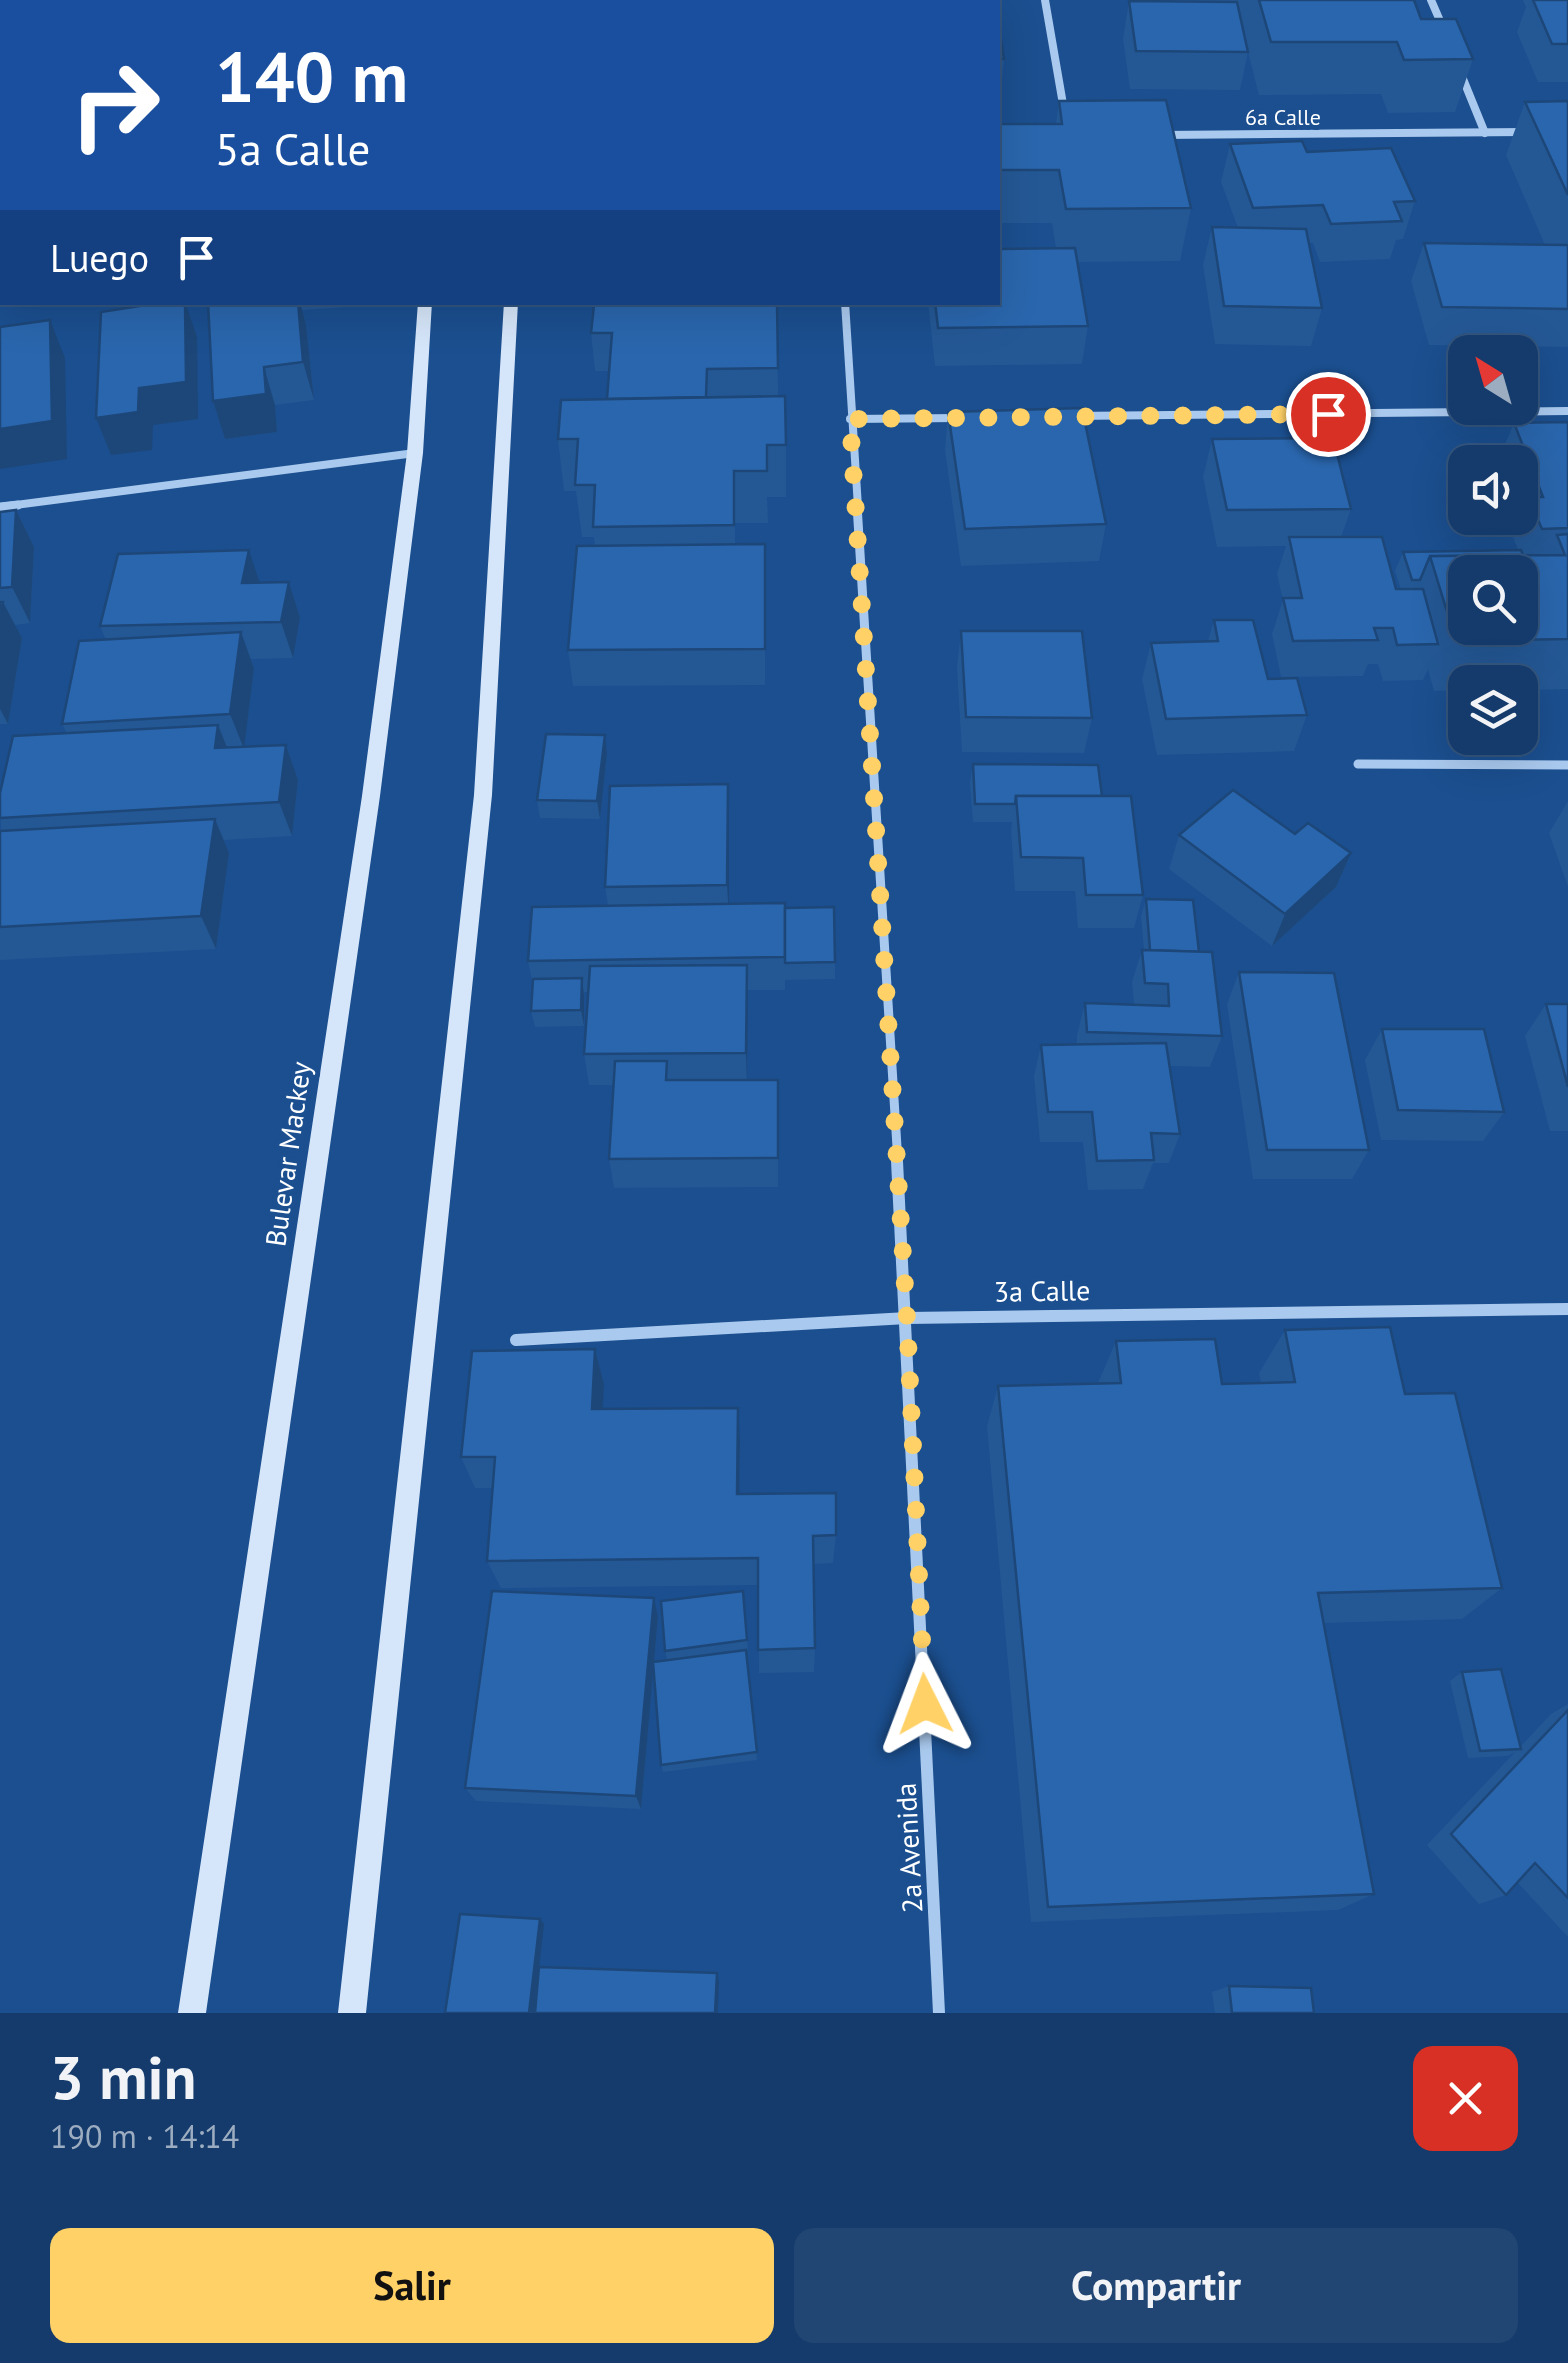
<!DOCTYPE html>
<html lang="es">
<meta charset="utf-8">
<style>
:root{--surface:#143b6b;--page:#214673;--text:#f1f3f6;--muted:#9dadc1;--line:#33557e;--accent:#ffd166}
body{margin:0;font-family:"PT Sans",sans-serif;background:var(--page);color:var(--text);height:100vh;display:flex;flex-direction:column;font-size:38px;white-space:nowrap}
*{box-sizing:border-box;margin:0}
p{font-size:32px;color:var(--muted)}
.icon{flex:none;width:55px;height:55px;fill:none;stroke:currentColor;stroke-width:2;stroke-linecap:round;stroke-linejoin:round}
.map{position:relative;height:2013px;overflow:hidden}
.sheet{display:flex;flex-direction:column;background:var(--surface);flex:1}
.sheet>*{flex:none}
.top-card{position:absolute;left:0px;top:0px;width:1000px;height:305px;box-shadow:0 10px 40px #0002,0 0 0 2px var(--line);background:#1a4fa0;color:#fff;overflow:hidden}
.needle{width:65px;rotate:323deg}
.controls{position:absolute;left:1448px;top:335px;display:grid;gap:20px}
.controls a{display:grid;place-items:center;width:90px;height:90px;border-radius:20px;background:var(--surface);box-shadow:0 10px 40px #0002,0 0 0 2px var(--line);font-size:50px}
.pin{position:absolute;display:grid;place-items:center;width:85px;height:85px;color:#fff;margin:-42px;border:5px solid #fff;border-radius:50%;box-shadow:0 2px 10px #0007}
.me{position:absolute;width:110px;margin:-55px;rotate:357deg;stroke-linejoin:round;filter:drop-shadow(0 0 8px #0008)}
.turn{display:flex;align-items:center;gap:35px;height:210px;padding:0 50px;font-size:45px}
.turn .icon{width:130px;height:130px;stroke-width:2.5}
.turn b{display:block;font-size:70px;line-height:85px}
.then{display:flex;align-items:center;height:95px;padding:0 50px;background:#0003;gap:20px;font-size:38px}
.round{display:grid;place-items:center;flex:none;width:105px;height:105px;border-radius:20px;background:var(--page)}
.headline{display:flex;align-items:center;justify-content:space-between;height:170px;padding:0 50px}
h1{font-size:60px;font-weight:700;line-height:75px}
.button{display:flex;gap:20px;margin-top:auto;padding:20px 50px}
.button a{flex:1;height:115px;border-radius:20px;background:var(--accent);color:#111;font-size:40px;font-weight:700;line-height:115px;text-align:center}
.button a+a{background:var(--page);color:var(--text)}
.map>svg:first-child{display:block}
.lines{fill:none;stroke-linecap:round;stroke-linejoin:round}
.minor-far2{stroke:#a9c9ee;stroke-width:8}
.minor-far1{stroke:#a9c9ee;stroke-width:9}
.minor{stroke:#a9c9ee;stroke-width:12}
.secondary{fill:#d6e6fa;fill-rule:evenodd}
.wall{fill:#245895}
.shaded-wall{fill:#1d4779}
.building{fill:#2a66ad;stroke:#1d4779;stroke-width:2.5;fill-rule:evenodd}
.route{stroke:#ffd166;stroke-width:18;stroke-dasharray:0 32.4}
.labels{text-anchor:middle;stroke-width:10;stroke-linejoin:round;paint-order:stroke}
.far-street-label{font-size:22px;fill:#fff;stroke:#1b4f8f}
.street-label{font-size:28px;fill:#fff;stroke:#1b4f8f}
</style>
<div class="map">
<svg width="1568" height="2013" viewBox="0 0 1568 2013">
<rect width="100%" height="100%" fill="#1b4f8f"/>
<g class="lines">
<g class="minor-far2">
<path d="M1045 0 1064 110"/>
<path d="M1431 0 1444 30"/>
<path d="M1461 74 1485 133"/>
<path d="M1163 135 1526 132"/>
<path d="M845 302 858 507"/>
<path d="M1071 416 1568 411"/>
<path d="M850 419 959 418"/>
<path d="M0 507 415 453"/>
</g>
<g class="minor-far1">
<path d="M857 505 898 1163"/>
<path d="M0 507 18 505"/>
<path d="M1358 764 1568 765"/>
</g>
<g class="minor">
<path d="M897 1161 939 2013"/>
<path d="M516 1340 907 1318 1568 1309"/>
</g>
<g class="secondary">
<rect x="430" y="0" width="12" height="2"/>
<path d="M418 302H432L423 453 380 796 206 2013H178L362 796 407 453Z"/>
<path d="M504 302H518L492 795 366 2013H338L474 795Z"/>
</g>
</g>
<g class="wall">
<rect x="826" y="0" width="156" height="2"/>
<path d="M1131 0H1414L1421 19 1473 59 1455 112 1388 113 1381 94 1259 95 1248 52 1240 90 1130 89 1123 39 1129 1Z"/>
<path d="M1523 0H1568V82H1538L1517 32 1526 7Z"/>
<path d="M998 21 1004 59 1000 97H998Z"/>
<path d="M1059 101 1191 208 1180 261 1077 262 1088 326 1082 364 935 366 928 302H998L1056 248 1052 223H998V124H1056Z"/>
<path d="M1568 101V347L1429 345 1411 281 1424 243 1545 245 1506 155 1525 102Z"/>
<path d="M1230 144 1307 152 1415 201 1403 239 1396 240 1390 259 1320 262 1313 243H1309L1322 308 1311 346 1215 344 1203 265 1212 227 1238 228 1221 182Z"/>
<path d="M208 302H361V306L302 310 306 325 314 400 275 405 277 432 225 439 213 401Z"/>
<path d="M600 302 777 303 778 396 786 445V497H767L768 523H735V545L765 544V685L573 686 568 650 595 546 594 537H582L576 491H564L558 439 607 399 609 371H595L591 333Z"/>
<path d="M948 412 1106 524 1099 561 961 566 945 450Z"/>
<path d="M1568 422V689L1520 690V682H1465V690L1434 691 1428 669 1423 680 1383 681 1378 664H1368L1363 676 1281 677 1272 634 1283 600 1277 574 1286 546 1217 547 1203 477 1212 439 1351 509 1341 537 1396 589H1401L1395 571 1403 552 1518 550 1512 534 1520 518V462H1499L1498 461 1514 423Z"/>
<path d="M16 510 34 547 30 623 15 625 22 638 8 724H0V512Z"/>
<path d="M259 582H289L300 618 293 658 251 659 254 668 244 747 286 745 298 780 292 836 224 840 229 853 216 949 0 960V831H1L0 793 67 733 62 724 106 640 100 626Z"/>
<path d="M1214 620 1268 679 1307 715 1294 751 1157 755 1142 679 1151 643 1208 641Z"/>
<path d="M961 631 1092 718 1084 753 962 752 957 667Z"/>
<path d="M605 735 607 753 600 819 540 818 537 800Z"/>
<path d="M973 764 1102 796 1143 895 1134 928H1078L1075 891H1015L1011 830 1012 822H973L970 783Z"/>
<path d="M728 784 729 904 785 908 835 962V979L785 980V914V990H748L747 1080H778V1187L614 1188 609 1159 614 1085H589L584 1054 588 992H584V1026L535 1027 531 1011 532 981 528 961 608 906 605 887Z"/>
<path d="M1568 801V887L1549 833Z"/>
<path d="M1295 834 1351 853 1336 887 1272 946 1169 869 1179 835Z"/>
<path d="M1146 899 1199 952 1222 1036 1210 1067 1170 1066 1180 1134 1169 1163H1153L1143 1189 1088 1190 1083 1142H1040L1034 1076 1041 1045H1077V1035L1085 1003 1134 1004 1132 982 1142 950H1144L1141 916Z"/>
<path d="M1239 972 1369 1150 1352 1179H1253L1227 1004Z"/>
<path d="M1546 1004H1568V1131H1550L1525 1036Z"/>
<path d="M1382 1029 1504 1112 1483 1141 1381 1140 1365 1060Z"/>
<path d="M1285 1330 1405 1394 1502 1588 1462 1619 1323 1623 1374 1894 1338 1910 1031 1922 987 1426 998 1386 1098 1383 1116 1341 1222 1384 1261 1383 1259 1373Z"/>
<path d="M595 1349 604 1384 602 1409 740 1440 739 1494 836 1535 833 1563 814 1564 815 1648 814 1672 759 1673 758 1585 501 1588 487 1561 493 1488H475L461 1457Z"/>
<path d="M743 1591 748 1650H746L757 1760 663 1772 661 1765 653 1670 641 1809 476 1801 465 1788 658 1617 654 1662 667 1659 665 1651Z"/>
<path d="M1462 1672 1520 1747 1551 1714 1568 1704V1937L1517 1882 1506 1895 1479 1904 1427 1845 1515 1752 1507 1756 1468 1758 1450 1681Z"/>
<path d="M1229 1986 1314 2013H1215L1212 1992Z"/>
</g>
<g class="shaded-wall">
<path d="M0 222H2V262L0 263Z"/>
<path d="M185 302 197 337 198 419 153 425 152 450 111 455 96 418 139 388Z"/>
<path d="M298 302H300L306 325 314 400 303 362Z"/>
<path d="M50 320 65 358 67 459 0 469V429Z"/>
<path d="M264 367 275 405 277 432 225 439 213 401Z"/>
<path d="M16 510 34 547 30 623 12 587Z"/>
<path d="M249 550 261 587 242 583Z"/>
<path d="M289 582 300 618 293 658 281 622Z"/>
<path d="M3 602 22 638 8 724 0 709V621Z"/>
<path d="M241 632 254 668 244 749 230 714Z"/>
<path d="M218 725 232 760 215 748Z"/>
<path d="M605 735 607 753 600 819 597 801Z"/>
<path d="M286 745 298 780 292 836 279 802Z"/>
<path d="M728 784 729 819V918L727 885Z"/>
<path d="M215 819 229 853 216 949 201 916Z"/>
<path d="M1351 853 1336 887 1272 946 1285 914Z"/>
<path d="M747 965 748 997 747 1084 746 1053Z"/>
<path d="M582 978 584 995V1026L581 1010Z"/>
<path d="M595 1349 604 1384 601 1442 592 1409Z"/>
<path d="M738 1408 740 1440 739 1524 737 1494Z"/>
<path d="M654 1598 658 1617 641 1809 636 1796Z"/>
<path d="M540 1919 544 1924 534 2013H529Z"/>
<path d="M717 1973 719 1980 718 2013H715Z"/>
</g>
<g class="building">
<path d="M0 0H63V2H2V68H0Z"/>
<path d="M90 0H149V2H91Z"/>
<path d="M182 0H248L249 2H182Z"/>
<path d="M256 0H318L319 2H257Z"/>
<rect x="862" y="0" width="120" height="2"/>
<path d="M1259 0H1414L1421 19H1456L1473 59 1404 60 1397 42H1271Z"/>
<path d="M1533 0H1568V44H1552Z"/>
<path d="M1129 1 1237 2 1248 52 1136 51Z"/>
<path d="M998 21 1004 59H998Z"/>
<path d="M1166 100 1191 208 1066 209 1059 170H998V124H1062L1059 101Z"/>
<path d="M1568 101V195L1525 102Z"/>
<rect x="0" y="118" width="2" height="45"/>
<path d="M1302 141 1307 152 1391 148 1415 201 1394 202 1402 221 1331 224 1323 205 1253 208 1230 144Z"/>
<path d="M2 174V222H0V175Z"/>
<path d="M1212 227 1306 229 1322 308 1224 306Z"/>
<path d="M1424 243 1568 245V309L1442 307Z"/>
<path d="M1075 248 1088 326 938 328 935 302H998V249Z"/>
<path d="M165 302H185L186 382 139 388 138 412 96 418 101 312Z"/>
<path d="M208 302H298L303 362 264 367 266 394 213 401Z"/>
<path d="M777 303 778 368 707 369 706 397 607 399 612 333H591L594 305Z"/>
<path d="M50 320 52 421 0 429V327Z"/>
<path d="M785 396 786 445H767V471H734V525L593 527 595 485H575L578 439H558L561 400Z"/>
<path d="M1082 408 1106 524 965 529 948 412Z"/>
<path d="M1568 422V528L1542 529 1528 497H1543L1514 423Z"/>
<path d="M1333 438 1351 509 1227 510 1212 439Z"/>
<path d="M16 510 12 587 0 588V512Z"/>
<path d="M1568 534V639L1456 641 1430 556 1565 555 1557 535ZM1465 572H1520V628H1465Z"/>
<path d="M1289 537H1382L1396 589H1423L1438 644 1397 645 1393 628H1374L1378 640 1293 641 1283 598H1302Z"/>
<path d="M765 544V649L568 650 577 546Z"/>
<path d="M249 550 242 583 289 582 281 622 100 626 118 554Z"/>
<path d="M1521 550 1523 555 1430 556 1420 580H1412L1403 552Z"/>
<path d="M0 602H3L0 621Z"/>
<path d="M1214 620H1253L1268 679 1297 678 1307 715 1166 719 1151 643 1218 641Z"/>
<path d="M961 631H1082L1092 718 966 717Z"/>
<path d="M241 632 230 714 62 724 79 641Z"/>
<path d="M218 725 215 748 286 745 279 802 0 818V793L13 736Z"/>
<path d="M546 734 605 735 597 801 537 800Z"/>
<path d="M973 764 1098 765 1102 796H1016L1015 804H975Z"/>
<path d="M728 784 727 885 605 887 610 786Z"/>
<path d="M1233 790 1295 834 1308 823 1351 853 1285 914 1179 835Z"/>
<path d="M1016 796H1131L1143 895H1086L1083 858 1021 857Z"/>
<path d="M215 819 201 916 0 927V831Z"/>
<path d="M1146 899 1193 900 1199 952 1150 950Z"/>
<path d="M785 903V957L528 961 532 907Z"/>
<path d="M834 907 835 962 785 963V908Z"/>
<path d="M1142 950 1212 952 1222 1036 1087 1032 1085 1003 1169 1006 1168 984 1145 983Z"/>
<path d="M747 965 746 1053 584 1054 590 966Z"/>
<path d="M1239 972 1334 973 1369 1150H1267Z"/>
<path d="M582 978 581 1010 531 1011 533 979Z"/>
<path d="M1546 1004H1568V1087Z"/>
<path d="M1382 1029H1484L1504 1112 1398 1110Z"/>
<path d="M1166 1043 1180 1134 1151 1133 1154 1160 1097 1161 1092 1112H1048L1041 1045Z"/>
<path d="M615 1061H667L666 1080H778V1158L609 1159Z"/>
<path d="M1390 1327 1405 1394 1455 1393 1502 1588 1318 1593 1374 1894 1048 1907 998 1386 1121 1383 1116 1341 1215 1339 1222 1384 1295 1382 1285 1330Z"/>
<path d="M595 1349 592 1409 738 1408 737 1494 836 1493V1535L813 1536 815 1648 758 1650V1558L487 1561 495 1457H461L472 1351Z"/>
<path d="M492 1591 654 1598 636 1796 465 1788Z"/>
<path d="M743 1591 747 1640 665 1651 661 1601Z"/>
<path d="M746 1650 757 1752 661 1765 653 1662Z"/>
<path d="M1501 1669 1521 1749 1480 1751 1462 1672Z"/>
<path d="M1568 1710V1898L1535 1863 1506 1895 1451 1834Z"/>
<path d="M460 1914 540 1919 529 2013H445Z"/>
<path d="M539 1967 717 1973 715 2013H535Z"/>
<path d="M1229 1986 1311 1988 1314 2013H1232Z"/>
</g>
<g class="lines">
<path class="route" d="M925 1704 907 1318 850 419 1328 414"/>
</g>
<g class="labels">
<g class="far-street-label">
<text x="1283" y="125">6a Calle</text>
</g>
<g class="street-label">
<text transform="translate(288 1154) rotate(-82)" y="10">Bulevar Mackey</text>
<text transform="translate(1042 1291) rotate(-1)" y="10">3a Calle</text>
<text transform="translate(909 1848) rotate(-93)" y="10">2a Avenida</text>
</g>
</g>
</svg>
<div class="controls">
<a><svg class="needle" viewBox="-14 -14 28 28"><path d="M0-13l5 13h-10z" fill="#e53935"/><path d="M0 13l5-13h-10z" fill="#9dadc1"/></svg></a>
<a><svg class="icon" aria-label="sound" viewBox="0 0 24 24"><path d="M4 9h4l5-4v14l-5-4H4zM17 9q2 3 0 6"/></svg></a>
<a><svg class="icon" aria-label="search" viewBox="0 0 24 24"><circle cx="10" cy="10" r="6"/><path d="M15 15l6 6"/></svg></a>
<a><svg class="icon" aria-label="layers" viewBox="0 0 24 24"><path d="M12 4l9 5-9 5-9-5zM3 14l9 5 9-5"/></svg></a>
</div>
<div class="pin" style="left:1328px;top:414px;background:#d93025"><svg class="icon" aria-label="arrive" viewBox="0 0 24 24"><path d="M6 21V4h12l-3 4 3 4H6"/></svg></div>
<svg class="me" style="left:925px;top:1704px" viewBox="-20 -20 40 40"><path d="M0-17L14 15 0 8-14 15z" fill="#ffd166" stroke="#fff" stroke-width="4"/></svg>
<div class="top-card">
<div class="turn"><svg class="icon" aria-label="right" viewBox="0 0 24 24"><path d="M7 20v-9h11M14 6l5 5-5 5"/></svg><div><b>140 m</b>5a Calle</div></div>
<div class="then">Luego<svg class="icon" aria-label="arrive" viewBox="0 0 24 24"><path d="M6 21V4h12l-3 4 3 4H6"/></svg></div>
</div>
</div>
<section class="sheet">
<div class="headline"><div><h1>3 min</h1><p>190 m · 14:14</p></div><a class="round" style="background:#d93025;color:#fff"><svg class="icon" aria-label="close" viewBox="0 0 24 24"><path d="M6 6l12 12M18 6L6 18"/></svg></a></div>
<div class="button"><a>Salir</a><a>Compartir</a></div>
</section>
